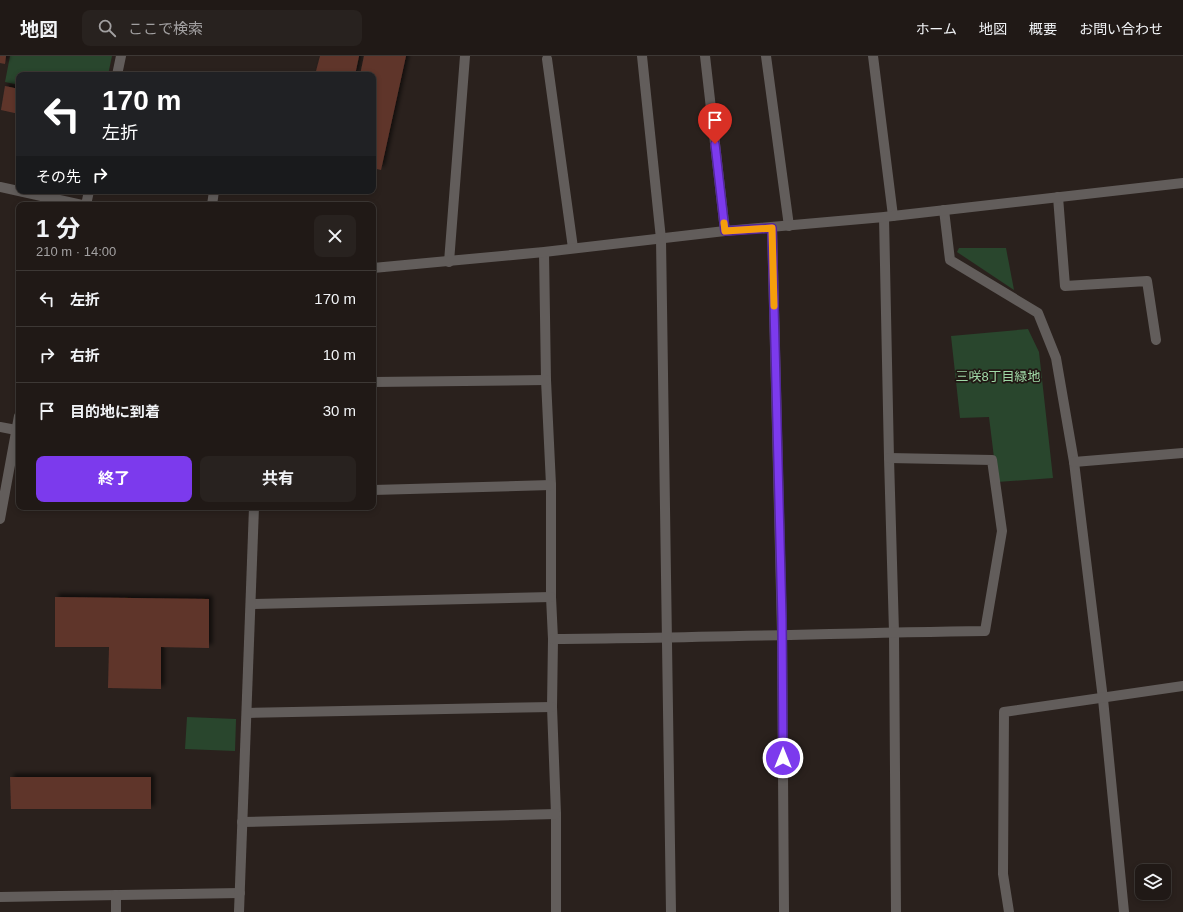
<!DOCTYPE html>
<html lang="ja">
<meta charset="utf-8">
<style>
:root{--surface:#201916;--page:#28221f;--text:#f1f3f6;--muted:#a2a0a1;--line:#3d3835;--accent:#7c3aed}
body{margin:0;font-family:Helvetica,"Noto Sans JP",sans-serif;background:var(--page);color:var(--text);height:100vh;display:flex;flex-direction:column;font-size:15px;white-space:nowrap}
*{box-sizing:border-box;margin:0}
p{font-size:13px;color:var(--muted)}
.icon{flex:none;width:22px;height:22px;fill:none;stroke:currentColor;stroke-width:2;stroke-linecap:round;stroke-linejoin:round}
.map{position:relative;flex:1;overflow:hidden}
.panel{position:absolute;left:16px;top:146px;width:360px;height:308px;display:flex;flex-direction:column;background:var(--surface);border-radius:8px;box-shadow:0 2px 6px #0003,0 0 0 1px var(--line)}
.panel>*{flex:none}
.hud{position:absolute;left:16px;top:16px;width:360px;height:122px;border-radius:8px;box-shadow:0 2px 6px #0003,0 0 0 1px var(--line);background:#202124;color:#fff;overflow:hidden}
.fabs{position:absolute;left:1135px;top:808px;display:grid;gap:8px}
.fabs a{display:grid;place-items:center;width:36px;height:36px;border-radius:8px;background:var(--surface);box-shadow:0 2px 6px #0003,0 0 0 1px var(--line);font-size:20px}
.pin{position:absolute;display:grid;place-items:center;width:34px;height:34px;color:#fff;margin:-41px -17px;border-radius:50% 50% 50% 0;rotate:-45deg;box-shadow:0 0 4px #0007}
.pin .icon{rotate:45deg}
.me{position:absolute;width:44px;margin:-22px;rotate:0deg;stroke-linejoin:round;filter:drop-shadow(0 0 3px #0008)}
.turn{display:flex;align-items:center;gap:14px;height:84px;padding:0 20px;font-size:18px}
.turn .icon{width:52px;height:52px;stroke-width:2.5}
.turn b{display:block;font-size:28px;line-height:34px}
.then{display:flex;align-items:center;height:38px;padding:0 20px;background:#0003;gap:8px;font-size:15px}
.round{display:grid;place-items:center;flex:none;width:42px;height:42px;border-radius:8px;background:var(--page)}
.head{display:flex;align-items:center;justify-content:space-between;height:68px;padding:0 20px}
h1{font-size:24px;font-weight:700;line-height:30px}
.button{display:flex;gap:8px;margin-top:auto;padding:8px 20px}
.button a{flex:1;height:46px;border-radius:8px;background:var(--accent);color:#fff;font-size:16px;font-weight:700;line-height:46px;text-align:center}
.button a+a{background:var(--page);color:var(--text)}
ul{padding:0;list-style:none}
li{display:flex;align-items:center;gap:12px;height:56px;padding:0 20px;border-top:1px solid var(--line)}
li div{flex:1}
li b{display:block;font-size:15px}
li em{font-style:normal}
header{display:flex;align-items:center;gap:24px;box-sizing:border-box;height:56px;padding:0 20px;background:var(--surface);border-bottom:1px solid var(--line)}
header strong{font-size:19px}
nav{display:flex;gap:22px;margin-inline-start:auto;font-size:14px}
.search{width:280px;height:36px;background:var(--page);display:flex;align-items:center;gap:10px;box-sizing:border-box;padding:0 14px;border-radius:8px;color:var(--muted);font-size:15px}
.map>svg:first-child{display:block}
.green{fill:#29462d}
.building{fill:#5f362c;filter:url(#shadow)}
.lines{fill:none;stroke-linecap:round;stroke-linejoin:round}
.minor{stroke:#625d5b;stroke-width:10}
.tertiary{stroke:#625d5b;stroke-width:10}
.route-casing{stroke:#51269a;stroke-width:10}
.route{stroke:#7c3aed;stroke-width:7}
.slow{stroke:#f59e0b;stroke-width:7}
.labels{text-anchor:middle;stroke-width:3.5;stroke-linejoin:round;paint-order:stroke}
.park-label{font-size:13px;fill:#a0d9a7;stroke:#211814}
</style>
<header>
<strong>地図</strong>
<div class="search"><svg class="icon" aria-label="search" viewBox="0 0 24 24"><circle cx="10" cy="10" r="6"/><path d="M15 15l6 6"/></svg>ここで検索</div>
<nav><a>ホーム</a><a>地図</a><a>概要</a><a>お問い合わせ</a></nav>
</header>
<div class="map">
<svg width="1183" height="856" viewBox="0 0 1183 856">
<defs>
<filter id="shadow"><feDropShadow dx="3.5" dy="-3.5" stdDeviation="2" flood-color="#0009"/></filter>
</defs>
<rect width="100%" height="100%" fill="#2a211d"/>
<g class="green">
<path d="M10 0H112L108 19H19V29L5 26Z"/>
<path d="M959 192H1006L1014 234 957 196Z"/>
<path d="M1028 273 1039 296 1053 422 997 426 989 361 960 362 951 280Z"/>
<path d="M187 661 236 663 235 695 185 693Z"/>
</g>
<g class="building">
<path d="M0 0H6L5 8 0 7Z"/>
<path d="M320 0H359L355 19H315Z"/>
<path d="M364 0H406L381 114 373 112V19H360Z"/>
<path d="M5 30 19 33V58L1 54Z"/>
<path d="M55 541 209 543V592L161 591V633L108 632 109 591H55Z"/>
<path d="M10 721H151V753H11Z"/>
</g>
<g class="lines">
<g class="minor">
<path d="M705 0 725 175"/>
<path d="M766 0 789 170"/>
<path d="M873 0 893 160"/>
<path d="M547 3 573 192"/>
<path d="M117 19 121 0"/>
<path d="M0 131 82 149"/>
<path d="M1058 141 1065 230 1147 225 1156 284"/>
<path d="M86 149 89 135"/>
<path d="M212 149 214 135"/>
<path d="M944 154 950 204 1038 257 1056 302 1074 406 1103 643 1124 856"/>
<path d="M884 161 889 402 894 576 896 856"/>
<path d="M772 171 782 578 784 856"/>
<path d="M544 196 546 324 551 429V541L553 583 552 651 556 758V856"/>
<path d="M449 206 465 0"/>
<path d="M373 212 544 196 725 175 884 161 1183 127"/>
<path d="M373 326 546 324"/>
<path d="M0 371 16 374"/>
<path d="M1074 406 1183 397"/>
<path d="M373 434 551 429"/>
<path d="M0 463 19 360"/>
<path d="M251 548 551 541"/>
<path d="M553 583C697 582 841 577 985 575L1002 475 992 404 889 402"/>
<path d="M247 657 552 651"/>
<path d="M242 766 556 758"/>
<path d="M0 841 240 837"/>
<path d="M116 856V839"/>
<path d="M239 856 254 451"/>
<path d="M1009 856 1003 818 1004 656 1183 630"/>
</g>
<path class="tertiary" d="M642 0 661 183 671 856"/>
</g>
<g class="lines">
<defs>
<path id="route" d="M715 88 725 175 772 172 782 563 783 702"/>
</defs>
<use href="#route" class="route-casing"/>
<use href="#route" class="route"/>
<path class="slow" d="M724 167 725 175 772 172 774 250"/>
</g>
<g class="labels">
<g class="park-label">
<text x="998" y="325">三咲8丁目緑地</text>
</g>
</g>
</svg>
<div class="fabs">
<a><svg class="icon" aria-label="layers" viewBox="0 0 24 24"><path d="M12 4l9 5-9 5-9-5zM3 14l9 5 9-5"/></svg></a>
</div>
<div class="pin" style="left:715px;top:88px;background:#d93025"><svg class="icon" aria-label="arrive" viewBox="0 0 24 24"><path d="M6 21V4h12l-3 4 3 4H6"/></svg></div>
<svg class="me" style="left:783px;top:702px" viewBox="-20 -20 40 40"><circle r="17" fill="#7c3aed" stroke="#fff" stroke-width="3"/><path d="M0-11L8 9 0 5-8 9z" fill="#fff"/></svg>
<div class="hud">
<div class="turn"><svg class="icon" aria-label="left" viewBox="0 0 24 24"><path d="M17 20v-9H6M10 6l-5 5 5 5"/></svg><div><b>170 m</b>左折</div></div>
<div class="then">その先<svg class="icon" aria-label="right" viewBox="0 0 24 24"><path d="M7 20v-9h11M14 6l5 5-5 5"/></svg></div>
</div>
<section class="panel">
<div class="head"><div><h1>1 分</h1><p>210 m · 14:00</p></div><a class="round"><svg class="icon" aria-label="close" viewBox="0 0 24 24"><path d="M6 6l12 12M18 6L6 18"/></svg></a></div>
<ul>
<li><svg class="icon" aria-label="left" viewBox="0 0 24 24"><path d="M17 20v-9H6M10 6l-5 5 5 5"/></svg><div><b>左折</b></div><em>170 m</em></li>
<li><svg class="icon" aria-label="right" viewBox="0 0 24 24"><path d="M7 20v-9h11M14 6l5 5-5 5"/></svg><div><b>右折</b></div><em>10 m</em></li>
<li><svg class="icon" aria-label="arrive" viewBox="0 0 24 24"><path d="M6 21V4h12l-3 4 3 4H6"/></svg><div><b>目的地に到着</b></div><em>30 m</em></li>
</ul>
<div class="button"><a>終了</a><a>共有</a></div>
</section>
</div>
